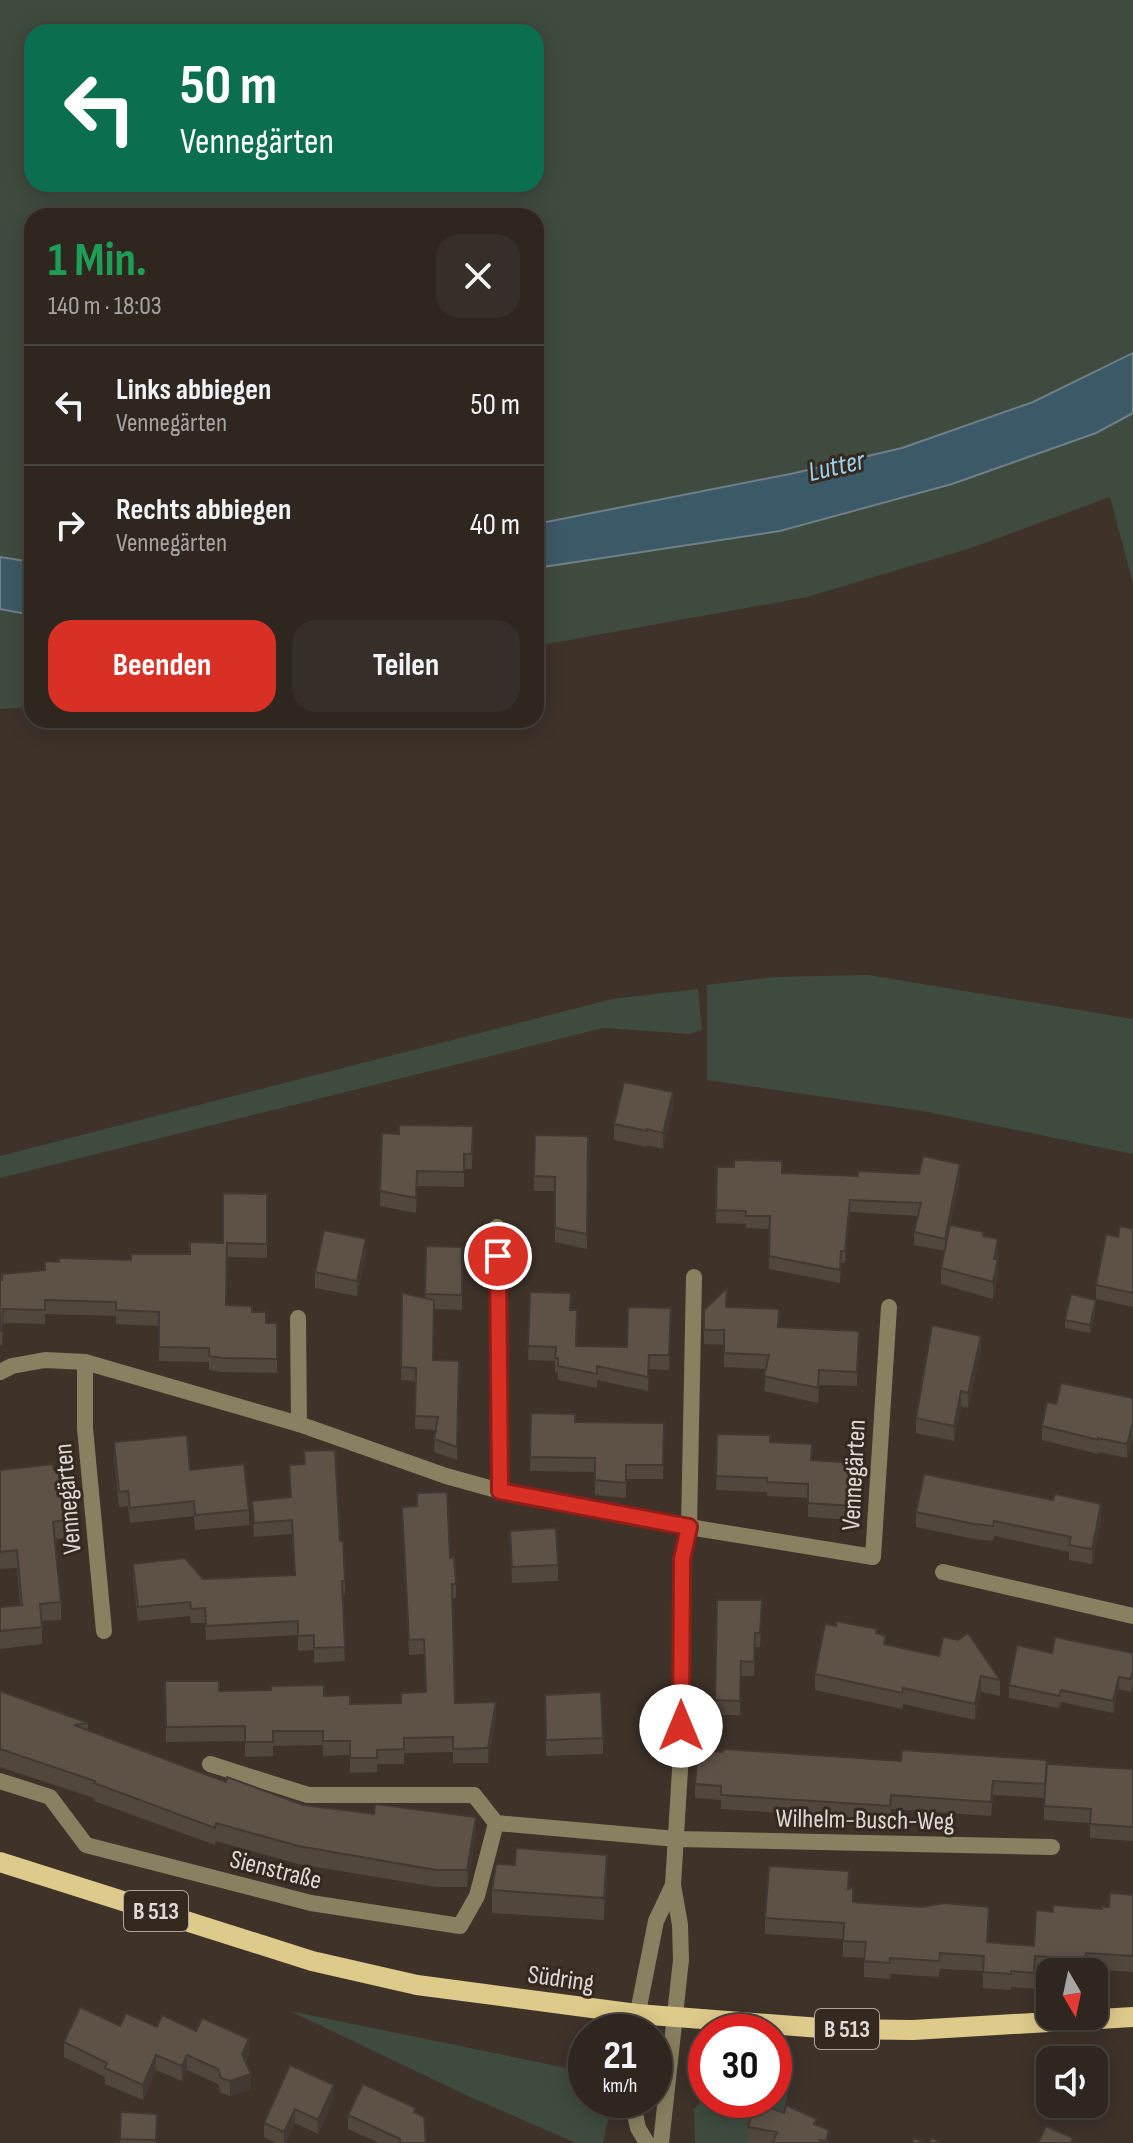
<!DOCTYPE html>
<html lang="de">
<meta charset="utf-8">
<style>
:root{--surface:#2e261f;--page:#362e28;--text:#f1f3f6;--muted:#a7a5a4;--line:#49433d;--accent:#d93025}
body{margin:0;font-family:"Sofia Sans Condensed",sans-serif;background:var(--page);color:var(--text);height:100vh;display:flex;flex-direction:column;font-size:30px;white-space:nowrap}
*{box-sizing:border-box;margin:0}
p{font-size:26px;color:var(--muted)}
.icon{flex:none;width:44px;height:44px;fill:none;stroke:currentColor;stroke-width:2;stroke-linecap:round;stroke-linejoin:round}
.map{position:relative;flex:1;overflow:hidden}
.drawer{position:absolute;left:24px;top:208px;width:520px;height:520px;display:flex;flex-direction:column;background:var(--surface);border-radius:24px;box-shadow:0 4px 20px #0003,0 0 0 2px var(--line)}
.drawer>*{flex:none}
.guide{position:absolute;left:24px;top:24px;width:520px;height:168px;border-radius:24px;box-shadow:0 4px 20px #0003,0 0 0 2px var(--line);background:#0b6e4f;color:#fff;overflow:hidden}
.needle{width:52px;rotate:171deg}
.controls{position:absolute;left:1036px;top:1958px;display:grid;gap:16px}
.controls a{display:grid;place-items:center;width:72px;height:72px;border-radius:16px;background:var(--surface);box-shadow:0 4px 20px #0003,0 0 0 2px var(--line);font-size:40px}
.speed{position:absolute;left:568px;top:2014px;display:flex;gap:16px;font-size:40px;font-weight:700;text-align:center}
.speed>*{display:grid;place-content:center;width:104px;height:104px;border-radius:50%;background:var(--surface);box-shadow:0 4px 20px #0003,0 0 0 2px var(--line);line-height:1}
.speed small{font-size:20px;font-weight:400}
.speed .limit{border:12px solid #d22;background:#fff;color:#111}
.pin{position:absolute;display:grid;place-items:center;width:68px;height:68px;color:#fff;margin:-34px;border:4px solid #fff;border-radius:50%;box-shadow:0 2px 8px #0007}
.me{position:absolute;width:88px;margin:-44px;rotate:0deg;stroke-linejoin:round;filter:drop-shadow(0 0 6px #0008)}
.turn{display:flex;align-items:center;gap:28px;height:168px;padding:0 24px;font-size:36px}
.turn .icon{width:104px;height:104px;stroke-width:2.5}
.turn b{display:block;font-size:56px;line-height:68px}
.round{display:grid;place-items:center;flex:none;width:84px;height:84px;border-radius:24px;background:var(--page)}
.summary{display:flex;align-items:center;justify-content:space-between;height:136px;padding:0 24px}
h1{font-size:48px;font-weight:700;line-height:60px;color:#1e9e55}
.primary-button{display:flex;gap:16px;margin-top:auto;padding:16px 24px}
.primary-button a{flex:1;height:92px;border-radius:24px;background:var(--accent);color:#fff;font-size:32px;font-weight:700;line-height:92px;text-align:center}
.primary-button a+a{background:var(--page);color:var(--text)}
ul{padding:0;list-style:none}
li{display:flex;align-items:center;gap:24px;height:120px;padding:0 24px;border-top:2px solid var(--line)}
li div{flex:1}
li b{display:block;font-size:30px}
li em{font-style:normal}
.map>svg:first-child{display:block}
.green{fill:#3f4b3f;fill-rule:evenodd}
.water{fill:#3c5967;stroke:#6e7f87;stroke-width:2}
.lines{fill:none;stroke-linecap:round;stroke-linejoin:round}
.street{stroke:#898061;stroke-width:16}
.primary{stroke:#deca8a;stroke-width:20}
.wall{fill:#51473d}
.shaded-wall{fill:#423932}
.building{fill:#5e5247;stroke:#423932;stroke-width:2}
.route-casing{stroke:#8d1f18;stroke-width:20}
.route{stroke:#d93025;stroke-width:14}
.labels{text-anchor:middle;stroke-width:6;stroke-linejoin:round;paint-order:stroke}
.shield{fill:#34281f;stroke:#ada49d;stroke-width:2}
.shield-label{font-size:24px;font-weight:bold;fill:#e1d9d3}
.street-label{font-size:26px;fill:#e1d9d3;stroke:#34281f}
.water-label{font-size:28px;font-style:italic;fill:#9ad3ef;stroke:#34281f}
</style>
<div class="map">
<svg width="1133" height="2143" viewBox="0 0 1133 2143">
<rect width="100%" height="100%" fill="#3e3229"/>
<g class="green">
<path d="M0 0H1133V353L1033 402 902 448 795 473 536 524V216H32V562L0 557ZM32 32H536V184H32Z"/>
<path d="M1133 413V584L1110 497 971 548 807 597 536 646V568L780 531 952 484 1096 433Z"/>
<path d="M0 609 32 615V707L0 709Z"/>
<path d="M868 975 1133 1019V1154L923 1111 707 1080V985L774 977Z"/>
<path d="M698 989 702 1030 690 1034 603 1028 0 1178V1156L612 999Z"/>
<path d="M290 2011 586 2072V2100H604L609 2115 603 2143H576L470 2097Z"/>
<path d="M774 2093H788L775 2143H695L694 2109 706 2095V2100H774Z"/>
</g>
<g class="water">
<path d="M1133 353V413L1096 433 952 484 780 531 536 568V524L795 473 902 448 1033 402Z"/>
<path d="M0 557 32 562V615L0 609Z"/>
</g>
<g class="lines">
<g class="street">
<path d="M497 1227 500 1491"/>
<path d="M298 1318 299 1424"/>
<path d="M85 1362V1428L104 1631"/>
<path d="M0 1372 12 1366 45 1360 85 1362 299 1424 446 1476 500 1491 689 1527 873 1557 889 1307"/>
<path d="M943 1572 1133 1616"/>
<path d="M210 1764 308 1795H474L496 1823 677 1839 1052 1847"/>
<path d="M0 1781 50 1797 86 1845 311 1903 460 1926 477 1896 496 1823"/>
<path d="M634 2032 656 1921 673 1885"/>
<path d="M632 2100 638 2128 647 2143"/>
<path d="M661 2143 681 1960 680 1925 673 1885 681 1753 682 1559 689 1527 694 1277"/>
</g>
<path class="primary" d="M0 1862 312 1961 417 1985 637 2014 834 2029 913 2030 1133 2017"/>
</g>
<g class="wall">
<path d="M673 1109 663 1149 647 1145V1147L614 1140V1124Z"/>
<path d="M473 1126 472 1169H464V1187L417 1186 416 1213 380 1206 382 1133 399 1134Z"/>
<path d="M535 1135 588 1136 587 1249 555 1242V1191H534Z"/>
<path d="M717 1167 782 1173 858 1176 960 1177 950 1227 984 1236 998 1255V1276L993 1299 941 1284V1268L945 1251 914 1245V1232L918 1216 850 1212 845 1263H841L840 1283 769 1269 770 1229 746 1228V1224L716 1223Z"/>
<path d="M267 1194V1258L227 1257 226 1305 252 1312 266 1323H277V1373L223 1372 209 1370V1362L159 1361V1326L116 1324V1316L45 1314V1324L3 1323 2 1345H0V1280L45 1270 190 1254 223 1243Z"/>
<path d="M1133 1229V1307L1096 1299V1285L1118 1237Z"/>
<path d="M426 1246 462 1247V1310L434 1309 433 1360 459 1361 457 1460 434 1452 435 1430 415 1429V1381L401 1380 402 1293 425 1298Z"/>
<path d="M366 1255 357 1296 315 1288V1272Z"/>
<path d="M530 1292 571 1310 577 1346 627 1347 671 1308 669 1370 649 1369 648 1391 597 1380V1388L558 1380V1372H555V1361L528 1360Z"/>
<path d="M726 1307 779 1327 859 1331 857 1386 819 1385 818 1403 764 1391 766 1369 724 1367V1345L704 1344V1310Z"/>
<path d="M1096 1308 1090 1333 1065 1328V1320Z"/>
<path d="M981 1350 968 1408 961 1406 954 1441 916 1433V1418Z"/>
<path d="M1133 1398V1437L1127 1458 1098 1452V1454L1042 1440V1426L1056 1404Z"/>
<path d="M531 1413 575 1422 664 1423 663 1479H626V1498L595 1495V1472L530 1471Z"/>
<path d="M717 1434 770 1442 812 1461 855 1477 852 1520 808 1517V1498L767 1496V1492L716 1490Z"/>
<path d="M114 1442 190 1470 249 1510V1525L195 1530 194 1516 130 1523 128 1506 119 1507 114 1457Z"/>
<path d="M0 1470 64 1520V1538L55 1539 61 1602V1620L42 1621V1644L0 1649V1607L20 1605 17 1568 0 1569Z"/>
<path d="M252 1501 340 1541 345 1581V1595H342L345 1661 314 1663V1650L298 1651V1635L206 1640 205 1623H191L190 1616 138 1621 133 1578V1564L203 1579 295 1575 292 1534 254 1537Z"/>
<path d="M402 1507 450 1558 456 1584V1598L452 1599 455 1703 496 1717 488 1763H453V1752L404 1753V1764H377V1772L350 1773V1755L323 1756V1745L273 1746V1756L245 1757V1741L166 1742 165 1681 219 1691 324 1696 350 1704 401 1703 426 1692 424 1654 409 1655Z"/>
<path d="M916 1512 1101 1519 1092 1564 1069 1560V1552L994 1536 993 1541 974 1539 916 1527Z"/>
<path d="M510 1531 558 1565V1581L512 1583Z"/>
<path d="M717 1600 762 1615 760 1647H755L754 1676H741L740 1715H715Z"/>
<path d="M877 1634 886 1645 1000 1680V1696L981 1692 975 1720 903 1704 902 1709 815 1690V1674Z"/>
<path d="M1052 1653H1133V1684L1131 1692 1119 1689 1113 1713 1061 1702 1059 1708 1009 1698V1685Z"/>
<path d="M0 1691 88 1723V1731L226 1782 303 1805 476 1834 467 1887H436L298 1864 216 1841 215 1845 94 1801V1798L0 1767Z"/>
<path d="M545 1695 603 1738V1754L546 1756Z"/>
<path d="M723 1752 901 1761 1047 1764 1133 1769V1841L1090 1838V1823L1044 1820V1798L993 1795 991 1816 891 1809 890 1820 721 1809V1800L695 1798V1784Z"/>
<path d="M607 1877 604 1920 492 1913V1890Z"/>
<path d="M849 1889 853 1902 989 1923 988 1943 1034 1946 1053 1912 1102 1909 1133 1895V1972L1086 1969V1972H1035L1034 1989 1011 1987V1990L983 1988V1971L940 1969 939 1977 890 1974V1979L864 1977V1958L843 1957V1939L765 1934V1918Z"/>
<path d="M120 2026 157 2027 249 2054 246 2062 251 2089 230 2096 221 2093 218 2084 187 2070 182 2081 156 2070 143 2100 105 2084V2077L64 2057V2042Z"/>
<path d="M290 2065 334 2099 318 2134 295 2123 286 2143H276L264 2137V2123Z"/>
<path d="M121 2112 157 2114 156 2143H120Z"/>
<path d="M416 2113 426 2143H379L348 2129V2115Z"/>
<path d="M817 2125 829 2143H748V2127Z"/>
</g>
<g class="shaded-wall">
<path d="M673 1092V1109L663 1149V1133Z"/>
<path d="M960 1164V1177L945 1251V1239Z"/>
<path d="M850 1200V1212L845 1263V1251Z"/>
<path d="M366 1239V1255L357 1296V1281Z"/>
<path d="M998 1239V1255L994 1275V1259Z"/>
<path d="M998 1259V1276L993 1299V1282Z"/>
<path d="M1096 1300V1308L1090 1333V1325Z"/>
<path d="M981 1336V1350L968 1408V1393Z"/>
<path d="M961 1391V1406L954 1441V1426Z"/>
<path d="M1132 1423V1437L1127 1458V1444Z"/>
<path d="M1101 1504V1519L1092 1564V1549Z"/>
<path d="M981 1676V1692L975 1720V1704Z"/>
<path d="M1119 1677V1689L1113 1713V1701Z"/>
<path d="M496 1702V1717L488 1763V1748Z"/>
<path d="M476 1817V1834L467 1887V1870Z"/>
<path d="M607 1855V1877L604 1920V1898Z"/>
<path d="M249 2039V2054L242 2069V2054Z"/>
<path d="M156 2055V2070L143 2100V2085Z"/>
<path d="M187 2055V2070L182 2081V2066Z"/>
<path d="M251 2074V2089L230 2096V2081Z"/>
<path d="M334 2085V2099L318 2134V2120Z"/>
<path d="M295 2109V2123L286 2143H284V2132Z"/>
</g>
<g class="building">
<path d="M624 1082 673 1092 663 1133 647 1129V1131L614 1124Z"/>
<path d="M399 1125 473 1126 472 1154H464V1172L417 1171 416 1198 380 1191 382 1133 399 1134Z"/>
<path d="M535 1135 588 1136 587 1234 555 1228V1177L534 1176Z"/>
<path d="M923 1156 960 1164 945 1239 914 1232 921 1203 850 1200 845 1251H841L840 1270 769 1256 770 1216H746V1211L716 1210 717 1167H734V1160L782 1161V1173L858 1176V1171L919 1174Z"/>
<path d="M223 1193 267 1194V1244L227 1243 226 1305 252 1306V1312H266V1323H277V1359L223 1358 209 1356V1348L159 1347V1312L116 1310V1302L45 1300V1310L3 1309 2 1331H0V1280H2V1274L45 1270V1261L59 1262V1258L131 1260V1254H190V1242L223 1243Z"/>
<path d="M950 1225 984 1232 983 1236 998 1239 994 1259H998L993 1282 941 1268Z"/>
<path d="M1120 1226 1133 1229V1293L1096 1285 1106 1234 1118 1237Z"/>
<path d="M324 1230 366 1239 357 1281 315 1272Z"/>
<path d="M426 1246 462 1247V1295L425 1294Z"/>
<path d="M727 1288 726 1307 779 1309 778 1327 859 1331 857 1372 819 1370 818 1388 764 1376 769 1355 724 1353V1330H704V1310Z"/>
<path d="M530 1292 571 1293 570 1310H577L576 1346 627 1347 628 1307 671 1308 669 1355H649L648 1377 597 1366V1374L558 1366V1358H555L556 1347 528 1346Z"/>
<path d="M402 1293 434 1300 433 1360 459 1361 457 1447 434 1439 438 1417 415 1416 416 1368 401 1367Z"/>
<path d="M1071 1294 1096 1300 1090 1325 1065 1320Z"/>
<path d="M932 1325 981 1336 968 1393 961 1391 954 1426 916 1418Z"/>
<path d="M1061 1383 1133 1398V1423L1127 1444 1098 1438V1440L1042 1426 1047 1402 1056 1404Z"/>
<path d="M531 1413 575 1414V1422L664 1423 663 1465H626V1483L595 1480V1458L530 1457Z"/>
<path d="M717 1434 770 1435V1442L812 1444 811 1460 855 1463 852 1506 808 1503V1484L767 1482V1478L716 1476Z"/>
<path d="M187 1435 190 1470 244 1464 249 1510 195 1515 194 1501 130 1508 128 1491 119 1492 114 1442Z"/>
<path d="M335 1450 340 1541H343L345 1581H342L345 1647 314 1648V1635L298 1636V1621L206 1626 205 1608 191 1609 190 1602 138 1607 133 1564 185 1558 203 1579 295 1575 292 1520 254 1523 252 1501 291 1497 289 1465 305 1464 304 1451Z"/>
<path d="M53 1464 54 1470H59L64 1520 53 1522 61 1602 40 1604 42 1627 0 1631V1607L22 1605 17 1550 0 1552V1470Z"/>
<path d="M924 1474 1053 1500 1055 1494 1101 1504 1092 1549 1069 1545 1071 1537 994 1521 993 1526 974 1524 916 1512Z"/>
<path d="M447 1492 450 1558 454 1557 456 1584H452L455 1703 496 1702 488 1748 453 1749V1737L404 1738V1749L377 1750V1758H350V1741H323V1731H273V1742H245V1726L166 1727 165 1681H219V1691L271 1690V1686L324 1685V1696L350 1695V1704L401 1703V1693L426 1692 424 1639 409 1640 402 1507 417 1506V1493Z"/>
<path d="M556 1528 558 1565 512 1567 510 1531Z"/>
<path d="M717 1600H762L760 1633H755L754 1662 741 1661 740 1701 715 1700Z"/>
<path d="M836 1621 877 1629 876 1633 886 1636 884 1644 939 1656 943 1637 958 1640 968 1633 1000 1680 981 1676 975 1704 903 1688 902 1693 815 1674 825 1624 836 1626Z"/>
<path d="M1055 1637 1133 1653V1671L1131 1679 1119 1677 1113 1701 1061 1690 1059 1696 1009 1685 1017 1645 1052 1653Z"/>
<path d="M0 1691 88 1723 74 1725 226 1782 227 1777 303 1805 374 1814 375 1804 476 1817 467 1870H436L298 1846 216 1823 215 1828 94 1783 95 1781 0 1749Z"/>
<path d="M601 1692 603 1738 546 1740 545 1695Z"/>
<path d="M724 1749 901 1761 902 1750 1047 1760 1045 1784 993 1781 991 1802 891 1795 890 1806 721 1795V1786L695 1784 698 1750 723 1752Z"/>
<path d="M1047 1764 1133 1769V1827L1090 1824 1091 1809 1044 1806Z"/>
<path d="M516 1848 607 1855 604 1898 492 1890 496 1864 515 1865Z"/>
<path d="M769 1866 849 1871 848 1889 853 1888V1902L922 1907 943 1903 989 1907 987 1942 1034 1946 1036 1910 1053 1912V1905L1102 1909V1906L1109 1907 1110 1893 1133 1895V1956L1086 1953 1085 1959 1035 1956 1034 1973 1011 1971V1974L983 1972 984 1956 940 1953 939 1961 890 1958V1963L864 1961 866 1942 843 1941 844 1923 765 1918Z"/>
<path d="M80 2007 120 2026 126 2013 157 2027 162 2015 196 2031 202 2018 249 2039 242 2054 251 2074 230 2081 221 2078 218 2069 187 2055 182 2066 156 2055 143 2085 105 2068 107 2063 64 2042Z"/>
<path d="M290 2065 334 2085 318 2120 295 2109 284 2132 264 2123Z"/>
<path d="M363 2084 416 2108 414 2112 424 2117 426 2143H400V2139L348 2115Z"/>
<path d="M755 2102 784 2113 786 2105 817 2119 814 2124 829 2130 826 2141 819 2140 827 2143H773L777 2132 748 2127Z"/>
<path d="M121 2112 157 2114 156 2140 120 2139Z"/>
<path d="M1046 2126 1073 2138 1071 2143H1038Z"/>
<path d="M914 2138 925 2143H912Z"/>
<path d="M932 2138 941 2143H929Z"/>
</g>
<g class="lines">
<defs>
<path id="route" d="M498 1256 500 1491 689 1527 682 1559 681 1726"/>
</defs>
<use href="#route" class="route-casing"/>
<use href="#route" class="route"/>
</g>
<g class="labels">
<g class="shield">
<rect x="124" y="1891" width="64" height="40" rx="6"/>
<rect x="815" y="2009" width="64" height="40" rx="6"/>
</g>
<g class="shield-label">
<text x="156" y="1919">B 513</text>
<text x="847" y="2037">B 513</text>
</g>
<g class="street-label">
<text transform="translate(853 1475) rotate(-87)" y="9">Vennegärten</text>
<text transform="translate(67 1499) rotate(-95)" y="9">Vennegärten</text>
<text transform="translate(865 1819) rotate(1)" y="9">Wilhelm-Busch-Weg</text>
<text transform="translate(276 1869) rotate(14)" y="9">Sienstraße</text>
<text transform="translate(561 1978) rotate(8)" y="9">Südring</text>
</g>
<g class="water-label">
<text transform="translate(836 465) rotate(-13)" y="10">Lutter</text>
</g>
</g>
</svg>
<div class="controls">
<a><svg class="needle" viewBox="-14 -14 28 28"><path d="M0-13l5 13h-10z" fill="#e53935"/><path d="M0 13l5-13h-10z" fill="#a7a5a4"/></svg></a>
<a><svg class="icon" aria-label="sound" viewBox="0 0 24 24"><path d="M4 9h4l5-4v14l-5-4H4zM17 9q2 3 0 6"/></svg></a>
</div>
<div class="speed"><div>21<small>km/h</small></div><div class="limit">30</div></div>
<div class="pin" style="left:498px;top:1256px;background:#d93025"><svg class="icon" aria-label="arrive" viewBox="0 0 24 24"><path d="M6 21V4h12l-3 4 3 4H6"/></svg></div>
<svg class="me" style="left:681px;top:1726px" viewBox="-20 -20 40 40"><circle r="19" fill="#fff"/><path d="M0-13L10 11 0 6-10 11z" fill="#d93025"/></svg>
<div class="guide">
<div class="turn"><svg class="icon" aria-label="left" viewBox="0 0 24 24"><path d="M17 20v-9H6M10 6l-5 5 5 5"/></svg><div><b>50 m</b>Vennegärten</div></div>
</div>
<section class="drawer">
<div class="summary"><div><h1>1 Min.</h1><p>140 m · 18:03</p></div><a class="round"><svg class="icon" aria-label="close" viewBox="0 0 24 24"><path d="M6 6l12 12M18 6L6 18"/></svg></a></div>
<ul>
<li><svg class="icon" aria-label="left" viewBox="0 0 24 24"><path d="M17 20v-9H6M10 6l-5 5 5 5"/></svg><div><b>Links abbiegen</b><p>Vennegärten</p></div><em>50 m</em></li>
<li><svg class="icon" aria-label="right" viewBox="0 0 24 24"><path d="M7 20v-9h11M14 6l5 5-5 5"/></svg><div><b>Rechts abbiegen</b><p>Vennegärten</p></div><em>40 m</em></li>
</ul>
<div class="primary-button"><a>Beenden</a><a>Teilen</a></div>
</section>
</div>
